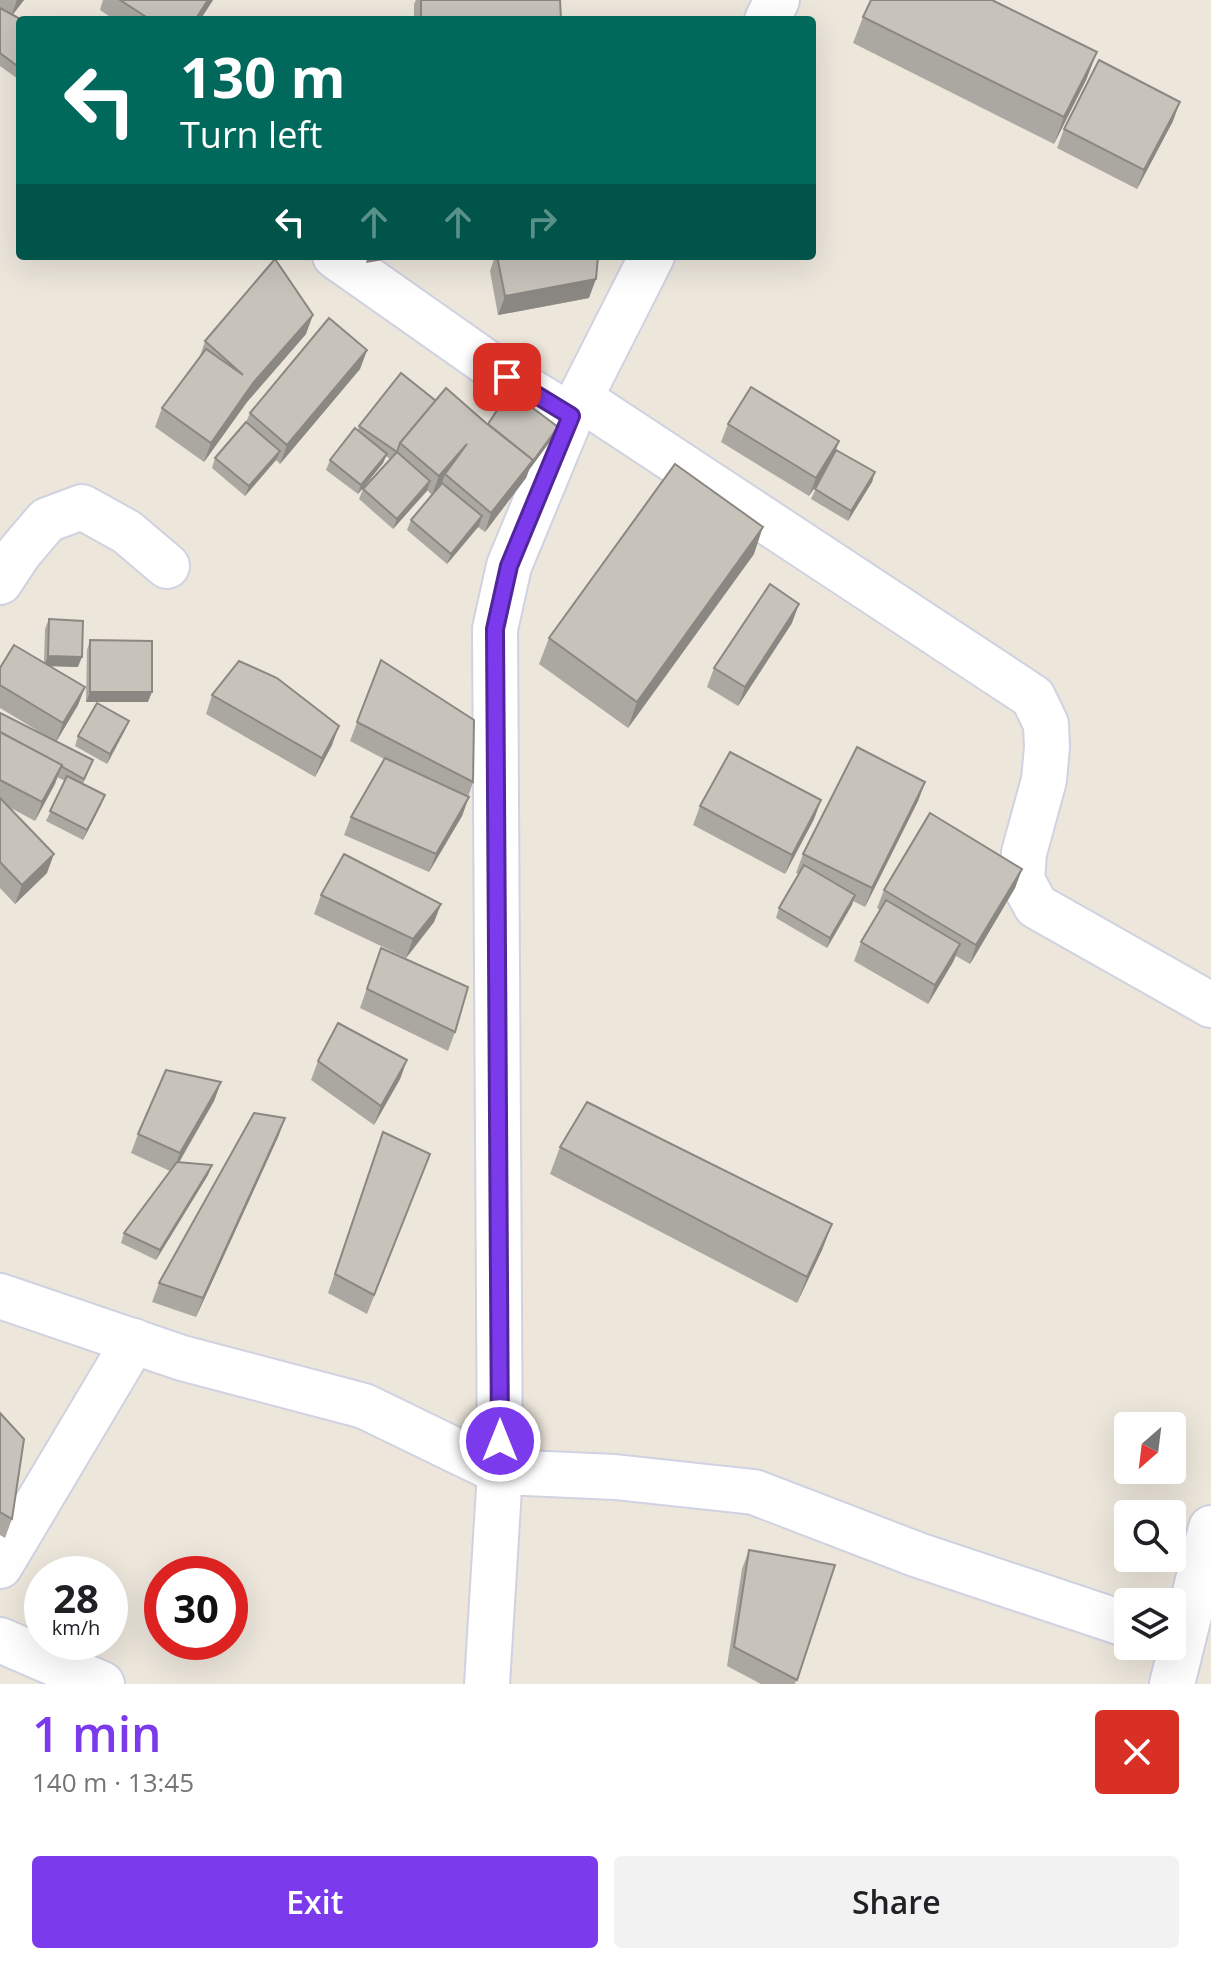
<!DOCTYPE html>
<meta charset="utf-8">
<style>
:root{--surface:#fff;--page:#f2f2f2;--text:#202124;--muted:#757577;--accent:#7c3aed}
body{margin:0;font-family:"Open Sans",sans-serif;background:var(--page);color:var(--text);height:100vh;display:flex;flex-direction:column;font-size:30px;white-space:nowrap}
*{box-sizing:border-box;margin:0}
p{font-size:26px;color:var(--muted)}
.icon{flex:none;width:44px;height:44px;fill:none;stroke:currentColor;stroke-width:2;stroke-linecap:round;stroke-linejoin:round}
.map{position:relative;height:1684px;overflow:hidden}
.panel{display:flex;flex-direction:column;background:var(--surface);flex:1}
.panel>*{flex:none}
.guide{position:absolute;left:16px;top:16px;width:800px;height:244px;border-radius:8px;box-shadow:0 8px 32px #0002;background:#00695c;color:#fff;overflow:hidden}
.needle{width:52px;rotate:208deg}
.buttons{position:absolute;left:1114px;top:1412px;display:grid;gap:16px}
.buttons a{display:grid;place-items:center;width:72px;height:72px;border-radius:8px;background:var(--surface);box-shadow:0 8px 32px #0002;font-size:40px}
.speed{position:absolute;left:24px;top:1556px;display:flex;gap:16px;font-size:40px;font-weight:700;text-align:center}
.speed>*{display:grid;place-content:center;width:104px;height:104px;border-radius:50%;background:var(--surface);box-shadow:0 8px 32px #0002;line-height:1}
.speed small{font-size:20px;font-weight:400}
.speed .limit{border:12px solid #d22;background:#fff;color:#111}
.pin{position:absolute;display:grid;place-items:center;width:68px;height:68px;color:#fff;margin:-34px;border-radius:16px;box-shadow:0 4px 12px #0006}
.me{position:absolute;width:88px;margin:-44px;rotate:0deg;stroke-linejoin:round;filter:drop-shadow(0 0 6px #0008)}
.turn{display:flex;align-items:center;gap:28px;height:168px;padding:0 32px;font-size:36px}
.turn .icon{width:104px;height:104px;stroke-width:2.5}
.turn b{display:block;font-size:56px;line-height:68px}
.lanes{display:flex;align-items:center;height:76px;padding:0 32px;background:#0003;justify-content:center;gap:40px;direction:ltr}
.lanes .off{opacity:.35}
.round{display:grid;place-items:center;flex:none;width:84px;height:84px;border-radius:8px;background:var(--page)}
.summary{display:flex;align-items:center;justify-content:space-between;height:136px;padding:0 32px}
h1{font-size:48px;font-weight:600;line-height:60px;color:var(--accent)}
.button{display:flex;gap:16px;margin-top:auto;padding:16px 32px}
.button a{flex:1;height:92px;border-radius:8px;background:var(--accent);color:#fff;font-size:32px;font-weight:600;line-height:92px;text-align:center}
.button a+a{background:var(--page);color:var(--text)}
.map>svg:first-child{display:block}
.lines{fill:none;stroke-linecap:round;stroke-linejoin:round}
.street-casing{stroke:#d0d2e2;stroke-width:48}
.street{stroke:#fff;stroke-width:44}
.wall{fill:#aba8a1}
.shaded-wall{fill:#8b8883}
.building{fill:#c7c3bb;stroke:#8b8883;stroke-width:2}
.route-casing{stroke:#51269a;stroke-width:20}
.route{stroke:#7c3aed;stroke-width:14}
</style>
<div class="map">
<svg width="1211" height="1684" viewBox="0 0 1211 1684">
<rect width="100%" height="100%" fill="#ece6db"/>
<g class="lines">
<defs>
<g id="street">
<path d="M767 20 777 0"/>
<path d="M335 256 507 377 571 416"/>
<path d="M581 399 1033 697 1046 724 1047 747 1044 780 1024 853 1022 880 1036 906 1211 1005"/>
<path d="M0 582 19 553 47 520 82 507 127 532 167 566"/>
<path d="M0 1296 182 1358 364 1406 500 1472 615 1477 754 1492 918 1555 1128 1625"/>
<path d="M0 1566 134 1341"/>
<path d="M0 1640 102 1684"/>
<path d="M487 1684 500 1472 495 629 509 566 571 416 652 256"/>
<path d="M1172 1684 1211 1528"/>
</g>
</defs>
<use href="#street" class="street-casing"/>
<use href="#street" class="street"/>
</g>
<g class="wall">
<path d="M0 0H24L12 15 20 20V77L18 79 0 66Z"/>
<path d="M103 0H213L200 20H115L100 10Z"/>
<path d="M416 0H560L561 20H414V4Z"/>
<path d="M863 17 1087 78 1054 144 853 43Z"/>
<path d="M1173 121 1137 189 1057 148 1064 129Z"/>
<path d="M495 256H598L589 298 498 315 490 271Z"/>
<path d="M306 334 247 402 204 462 155 427 162 408 200 356 205 341Z"/>
<path d="M367 350 360 369 280 464 276 460 245 496 212 468 215 458 246 422 250 413Z"/>
<path d="M436 401 488 424 558 427 554 436 529 470 526 478 485 532 478 527 447 564 407 530 411 520 432 495 427 490 393 529 359 499 363 489 390 459 386 456 383 463 358 494 326 470 330 460 358 431 359 426Z"/>
<path d="M728 424 839 441 836 450 875 472 872 482 848 521 811 499 820 480 809 496 721 442Z"/>
<path d="M754 554 628 728 539 664 549 638Z"/>
<path d="M49 619 78 667 50 666 85 687 78 705 56 742 93 760 83 784 101 805 83 840 46 821 65 781 57 777 35 821 9 807 47 873 15 904 0 888V713L48 737 0 708V668L44 662 45 629Z"/>
<path d="M792 623 738 706 707 687 714 668Z"/>
<path d="M90 640 148 702H86L87 650Z"/>
<path d="M381 660 473 782 462 816 429 872 344 835 351 817 384 759 350 741Z"/>
<path d="M212 695 332 745 315 777 206 714Z"/>
<path d="M129 721 125 730 107 764 75 746 78 736Z"/>
<path d="M925 782 918 801 865 907 853 901 827 948 776 918 779 908 799 874 796 873 803 854Z"/>
<path d="M821 800 814 819 785 874 693 825 700 806Z"/>
<path d="M1022 869 1015 888 970 964 956 956 953 962 928 1004 854 961 861 942 880 910 877 908 884 890Z"/>
<path d="M321 895 441 904 434 922 406 958 314 914Z"/>
<path d="M381 948 455 1032 448 1051 360 1008Z"/>
<path d="M407 1060 400 1079 374 1125 311 1080 318 1061Z"/>
<path d="M221 1082 214 1101 179 1163 212 1165 208 1175 156 1260 121 1243 124 1233 170 1171 131 1153 138 1134Z"/>
<path d="M285 1118 278 1137 196 1317 152 1302 159 1283Z"/>
<path d="M560 1147 832 1224 822 1250 797 1303 550 1174Z"/>
<path d="M376 1151 423 1172 367 1314 328 1293Z"/>
<path d="M0 1413 12 1519 5 1538 0 1535Z"/>
<path d="M749 1550 835 1565 795 1684H761L727 1666 742 1569Z"/>
</g>
<g class="shaded-wall">
<path d="M17 0H24L11 17Z"/>
<path d="M208 0H213L200 20H195Z"/>
<path d="M1097 52 1087 78 1054 144 1064 117Z"/>
<path d="M1180 102 1173 121 1137 189 1144 170Z"/>
<path d="M368 256H406L366 263Z"/>
<path d="M596 279 589 298 498 315 505 296Z"/>
<path d="M313 315 306 334 247 402 204 462 211 443 253 383Z"/>
<path d="M367 350 360 369 280 464 287 445Z"/>
<path d="M558 427 554 436 529 470 526 478 485 532 491 513Z"/>
<path d="M839 441 832 460 809 496 816 478Z"/>
<path d="M467 444 445 474 441 485 432 495 439 476Z"/>
<path d="M280 451 276 460 245 496 249 486Z"/>
<path d="M387 454 383 463 358 494 361 485Z"/>
<path d="M875 472 872 482 848 521 851 511Z"/>
<path d="M430 481 427 491 393 529 397 519Z"/>
<path d="M482 516 479 526 447 564 451 554Z"/>
<path d="M763 527 754 554 628 728 637 702Z"/>
<path d="M799 604 792 623 738 706 745 687Z"/>
<path d="M48 656 82 657 78 667 44 666Z"/>
<path d="M85 687 78 705 56 742 63 723Z"/>
<path d="M90 692H152L148 702H86Z"/>
<path d="M129 721 125 730 107 764 110 754Z"/>
<path d="M339 726 332 745 315 777 322 758Z"/>
<path d="M62 765 55 784 35 821 42 802Z"/>
<path d="M925 782 918 801 865 907 872 888Z"/>
<path d="M105 795 101 805 83 840 87 830Z"/>
<path d="M469 797 462 816 429 872 436 854Z"/>
<path d="M821 800 814 819 785 874 792 855Z"/>
<path d="M54 854 47 873 15 904 22 885Z"/>
<path d="M1022 869 1015 888 970 964 976 945Z"/>
<path d="M855 895 852 905 827 948 830 938Z"/>
<path d="M441 904 434 922 406 958 413 939Z"/>
<path d="M960 944 953 962 928 1004 935 985Z"/>
<path d="M407 1060 400 1079 374 1125 381 1106Z"/>
<path d="M221 1082 214 1101 173 1172 180 1153Z"/>
<path d="M285 1118 278 1137 196 1317 203 1298Z"/>
<path d="M212 1165 208 1175 156 1260 160 1250Z"/>
<path d="M832 1224 822 1250 797 1303 807 1277Z"/>
</g>
<g class="building">
<path d="M120 0H208L195 20H151Z"/>
<path d="M421 0H560L561 20H421Z"/>
<path d="M871 0H992L1097 52 1064 117 863 17Z"/>
<path d="M0 8 22 20H20V68L0 53Z"/>
<path d="M1099 60 1180 102 1144 170 1064 129Z"/>
<path d="M497 256H598L596 279 505 296Z"/>
<path d="M275 259 313 315 253 383 211 443 162 408 206 349 243 375 205 341Z"/>
<path d="M329 318 367 350 287 445 250 413Z"/>
<path d="M401 373 436 401 400 443 397 452 430 481 397 519 363 489 397 452 359 426Z"/>
<path d="M751 387 839 441 816 478 728 424Z"/>
<path d="M446 388 486 423 533 460 491 513 445 474 467 444 439 476 400 443Z"/>
<path d="M510 391 558 427 533 461V460L488 424Z"/>
<path d="M246 422 280 451 249 486 215 458Z"/>
<path d="M355 428 387 454 361 485 330 460Z"/>
<path d="M836 450 875 472 851 511 815 489Z"/>
<path d="M675 464 763 527 637 702 549 638Z"/>
<path d="M442 483 482 516 451 554 411 520Z"/>
<path d="M770 584 799 604 745 687 714 668Z"/>
<path d="M49 619 83 621 82 657 48 656Z"/>
<path d="M90 640 152 641V692H90Z"/>
<path d="M14 645 85 687 63 723 0 685V668Z"/>
<path d="M381 660 474 720 473 782 357 722Z"/>
<path d="M239 661 277 678 339 726 322 758 212 695Z"/>
<path d="M97 703 129 721 110 754 78 736Z"/>
<path d="M0 713 93 760 84 779 0 732Z"/>
<path d="M0 732 62 765 42 802 0 780Z"/>
<path d="M857 747 925 782 872 888 803 854Z"/>
<path d="M730 752 821 800 792 855 700 806Z"/>
<path d="M385 758 469 797 436 854 351 817Z"/>
<path d="M67 776 105 795 87 830 50 811Z"/>
<path d="M0 798 54 854 22 885 0 862Z"/>
<path d="M930 813 1022 869 976 945 884 890Z"/>
<path d="M344 854 441 904 413 939 321 895Z"/>
<path d="M804 865 855 895 830 938 779 908Z"/>
<path d="M886 900 960 944 935 985 861 942Z"/>
<path d="M381 948 468 987 455 1032 367 989Z"/>
<path d="M338 1023 407 1060 381 1106 318 1061Z"/>
<path d="M166 1070 221 1082 180 1153 138 1134Z"/>
<path d="M587 1102 832 1224 807 1277 560 1147Z"/>
<path d="M254 1113 285 1118 203 1298 159 1283Z"/>
<path d="M383 1132 430 1154 374 1295 335 1274Z"/>
<path d="M177 1162 212 1165 160 1250 124 1233Z"/>
<path d="M0 1413 24 1439 12 1519 0 1512Z"/>
<path d="M749 1550 835 1565 797 1680 734 1647Z"/>
</g>
<g class="lines">
<defs>
<path id="route" d="M500 1441 495 629 509 566 571 416 507 377"/>
</defs>
<use href="#route" class="route-casing"/>
<use href="#route" class="route"/>
</g>
</svg>
<div class="buttons">
<a><svg class="needle" viewBox="-14 -14 28 28"><path d="M0-13l5 13h-10z" fill="#e53935"/><path d="M0 13l5-13h-10z" fill="#757577"/></svg></a>
<a><svg class="icon" aria-label="search" viewBox="0 0 24 24"><circle cx="10" cy="10" r="6"/><path d="M15 15l6 6"/></svg></a>
<a><svg class="icon" aria-label="layers" viewBox="0 0 24 24"><path d="M12 4l9 5-9 5-9-5zM3 14l9 5 9-5"/></svg></a>
</div>
<div class="speed"><div>28<small>km/h</small></div><div class="limit">30</div></div>
<div class="pin" style="left:507px;top:377px;background:#d93025"><svg class="icon" aria-label="arrive" viewBox="0 0 24 24"><path d="M6 21V4h12l-3 4 3 4H6"/></svg></div>
<svg class="me" style="left:500px;top:1441px" viewBox="-20 -20 40 40"><circle r="17" fill="#7c3aed" stroke="#fff" stroke-width="3"/><path d="M0-11L8 9 0 5-8 9z" fill="#fff"/></svg>
<div class="guide">
<div class="turn"><svg class="icon" aria-label="left" viewBox="0 0 24 24"><path d="M17 20v-9H6M10 6l-5 5 5 5"/></svg><div><b>130 m</b>Turn left</div></div>
<div class="lanes"><svg class="icon" aria-label="left" viewBox="0 0 24 24"><path d="M17 20v-9H6M10 6l-5 5 5 5"/></svg><svg class="icon off" aria-label="ahead" viewBox="0 0 24 24"><path d="M12 20V5M6 11l6-6 6 6"/></svg><svg class="icon off" aria-label="ahead" viewBox="0 0 24 24"><path d="M12 20V5M6 11l6-6 6 6"/></svg><svg class="icon off" aria-label="right" viewBox="0 0 24 24"><path d="M7 20v-9h11M14 6l5 5-5 5"/></svg></div>
</div>
</div>
<section class="panel">
<div class="summary"><div><h1>1 min</h1><p>140 m · 13:45</p></div><a class="round" style="background:#d93025;color:#fff"><svg class="icon" aria-label="close" viewBox="0 0 24 24"><path d="M6 6l12 12M18 6L6 18"/></svg></a></div>
<div class="button"><a>Exit</a><a>Share</a></div>
</section>
